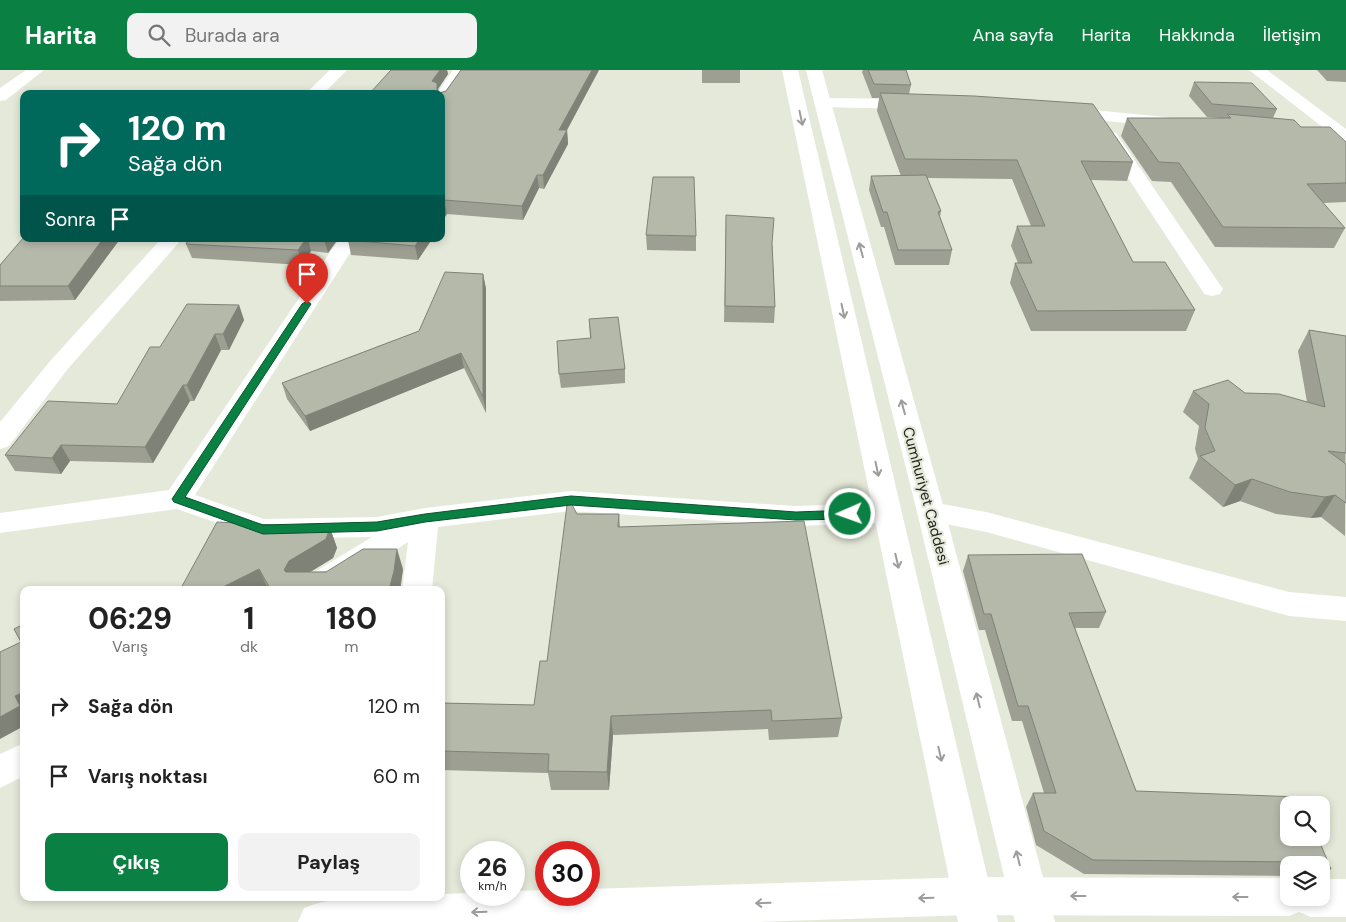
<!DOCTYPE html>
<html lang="tr">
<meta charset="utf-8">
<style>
:root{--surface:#fff;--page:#f2f2f2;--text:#222;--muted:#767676;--accent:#0b8043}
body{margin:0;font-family:"DM Sans",sans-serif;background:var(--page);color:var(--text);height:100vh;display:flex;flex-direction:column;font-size:19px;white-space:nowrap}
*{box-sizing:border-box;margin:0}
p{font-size:16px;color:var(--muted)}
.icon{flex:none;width:28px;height:28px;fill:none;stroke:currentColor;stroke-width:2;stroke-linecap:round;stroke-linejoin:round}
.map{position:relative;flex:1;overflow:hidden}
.panel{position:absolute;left:20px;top:516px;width:425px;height:315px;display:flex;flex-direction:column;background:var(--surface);border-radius:10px;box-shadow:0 2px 8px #0003}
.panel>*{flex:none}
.hud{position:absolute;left:20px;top:20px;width:425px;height:152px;border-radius:10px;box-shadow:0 2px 8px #0003;background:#00695c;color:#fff;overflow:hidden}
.tools{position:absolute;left:1280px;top:726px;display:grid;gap:10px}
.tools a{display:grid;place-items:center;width:50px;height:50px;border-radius:10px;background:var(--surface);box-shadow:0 2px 8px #0003;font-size:25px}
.speed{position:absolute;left:460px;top:771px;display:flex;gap:10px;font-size:25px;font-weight:700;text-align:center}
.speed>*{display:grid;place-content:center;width:65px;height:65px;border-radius:50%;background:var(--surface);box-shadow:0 2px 8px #0003;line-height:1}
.speed small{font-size:12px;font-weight:400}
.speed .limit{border:8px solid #d22;background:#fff;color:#111}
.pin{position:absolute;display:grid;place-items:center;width:42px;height:42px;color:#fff;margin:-51px -21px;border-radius:50% 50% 50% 0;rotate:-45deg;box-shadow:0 0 5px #0007}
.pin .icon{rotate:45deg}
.me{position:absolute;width:55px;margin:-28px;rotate:268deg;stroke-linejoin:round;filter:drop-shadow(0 0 4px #0008)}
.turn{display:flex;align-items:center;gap:18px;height:105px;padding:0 25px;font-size:22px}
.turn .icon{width:65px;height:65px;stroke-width:2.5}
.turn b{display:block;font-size:35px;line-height:42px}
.then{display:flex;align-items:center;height:48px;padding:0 25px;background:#0003;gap:10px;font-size:19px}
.eta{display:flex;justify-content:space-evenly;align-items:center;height:85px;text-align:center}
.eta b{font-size:30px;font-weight:700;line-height:35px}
.cta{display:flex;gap:10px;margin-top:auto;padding:10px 25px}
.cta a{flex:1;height:58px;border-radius:10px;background:var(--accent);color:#fff;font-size:20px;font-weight:700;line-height:58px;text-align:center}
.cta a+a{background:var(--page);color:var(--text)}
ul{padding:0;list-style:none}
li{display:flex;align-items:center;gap:15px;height:70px;padding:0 25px}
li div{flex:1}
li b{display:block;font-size:19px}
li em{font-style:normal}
header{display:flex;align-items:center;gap:30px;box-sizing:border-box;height:70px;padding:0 25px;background:var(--accent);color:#fff}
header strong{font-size:24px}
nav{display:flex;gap:28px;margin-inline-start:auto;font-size:18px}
.search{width:350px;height:45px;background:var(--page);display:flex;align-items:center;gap:12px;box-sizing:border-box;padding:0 18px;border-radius:10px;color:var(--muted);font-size:19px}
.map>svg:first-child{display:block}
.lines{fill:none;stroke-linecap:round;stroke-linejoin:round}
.minor{fill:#fff;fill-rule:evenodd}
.tertiary{fill:#fff;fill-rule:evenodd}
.primary{fill:#fff;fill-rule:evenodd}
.wall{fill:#9c9f92}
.shaded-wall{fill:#7f8277}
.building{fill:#b5b9aa;stroke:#7f8277}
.oneway{stroke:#9c9c9a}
.route{fill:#0b8043;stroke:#07532c}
.labels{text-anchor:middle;stroke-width:4.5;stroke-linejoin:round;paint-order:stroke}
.street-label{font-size:15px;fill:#23241e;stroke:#e5e9d9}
</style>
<header>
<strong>Harita</strong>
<div class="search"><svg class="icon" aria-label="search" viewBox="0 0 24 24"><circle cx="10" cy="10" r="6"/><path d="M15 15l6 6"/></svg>Burada ara</div>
<nav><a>Ana sayfa</a><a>Harita</a><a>Hakkında</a><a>İletişim</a></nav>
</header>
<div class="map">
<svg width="1346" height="852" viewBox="0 0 1346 852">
<rect width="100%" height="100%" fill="#e5e9d9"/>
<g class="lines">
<g class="minor">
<path d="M26 0H44L6 30 0 31V18Z"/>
<path d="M330 0H347L323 24H305Z"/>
<path d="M453 0H469L447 33 441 34V24H436Z"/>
<path d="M1249 0H1267L1346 59V72L1297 67 1294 63 1297 59 1303 58 1325 59Z"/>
<path d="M822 28 916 29 922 30 924 34 922 38 916 39 816 37 814 33 816 29Z"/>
<path d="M1063 37 1165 47 1171 48 1174 52 1171 56 1165 57 1057 46 1054 42 1057 38Z"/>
<path d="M1110 62 1116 63 1223 219 1220 224 1212 226 1204 224 1201 219 1101 67 1104 63Z"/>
<path d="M161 169H182L67 300 9 376 0 379V352L51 290Z"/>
<path d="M339 169H359L195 425 264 449 377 447 425 438 571 421 795 436 887 433 897 436 901 443 897 450 887 453 795 456 571 441 438 457 432 520H402L408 472 333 520H294L298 512 372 467 263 469 177 439 0 463V443L169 420Z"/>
<path d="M931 432 986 442 1289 522 1346 527V551L1289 546 986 462 921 449 917 442 921 435Z"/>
<path d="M24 673V706L0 718V684Z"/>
</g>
<path class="tertiary" d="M972 807 1289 808V828H1321V809H1346V847H1311L1299 842 1289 846 972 845 758 852H298L304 838C346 821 397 828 441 828V824L471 823V825H514V821L546 820V825H589V819Z"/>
<g class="primary">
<path d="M782 0H798L998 852H958Z"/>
<path d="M806 0H822L945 442 1055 852H1015L917 442Z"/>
</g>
</g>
<g class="wall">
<path d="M391 0H447L448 4 438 19 439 23 446 21 461 0H599L567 60 568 74 544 119 539 118 523 150 447 144Z"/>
<rect x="702" y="0" width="38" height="13"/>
<path d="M863 0H906L911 15 909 24 1133 92 1127 111 1091 110 1133 192 1195 240 1186 261H1031L1010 213 1015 193H1018L1011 176 1017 156H1031L1012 109 927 108 941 141 940 147 952 180 949 195H895L884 157H881L869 120 871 106H901L877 41 879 28H872L862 2Z"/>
<path d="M1317 0H1346V12L1327 11Z"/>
<path d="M1194 12 1277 39 1273 48 1346 72V132L1323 133 1345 158 1334 178 1215 177 1171 112 1152 111 1121 66 1127 48H1220L1207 47 1189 26Z"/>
<path d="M726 145 772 173 775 237 774 253 724 252Z"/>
<path d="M646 165 696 166V181L647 180Z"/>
<path d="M24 169H120L75 230 0 231V195Z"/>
<path d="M189 169H338L328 183 311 181 302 195 192 188 186 174Z"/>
<path d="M348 169H432L418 190 351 185 348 170Z"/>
<path d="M483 204 486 219V343L464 298 310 361 287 329 282 313 419 261Z"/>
<path d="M239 235 244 250 229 280H221L194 331H190L153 393 70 391 61 404 15 401 5 385 117 334 160 277Z"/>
<path d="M589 249 625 299V313L561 318 559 304 590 268Z"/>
<path d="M1309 260 1346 266 1345 466 1321 447 1311 448 1276 444 1240 431 1223 437 1189 408 1198 389 1195 379 1199 356 1183 342 1193 321 1245 323 1307 332 1298 281Z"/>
<path d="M577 444H619L620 457 842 648 838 667 769 670 768 659 613 665 609 720H551L548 703 441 700V633L534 635 547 591Z"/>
<path d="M330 458 337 478 333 488 310 502 403 499 400 520H268V519L265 520H180Z"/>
<path d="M968 485 1106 542 1099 558H1075L1136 721 1331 799 1321 808V795H1289V806L1084 804 1036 775 1026 737 1033 723H1044L1022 651H1012L985 560H979L963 501Z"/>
</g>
<g class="shaded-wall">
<path d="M440 0H447L448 4 438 19 439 24H437L432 11Z"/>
<path d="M592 0H599L560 73 559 60Z"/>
<path d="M567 60 568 74 544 119 543 105Z"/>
<path d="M537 105 539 118 523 150 522 136Z"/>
<path d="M444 130 447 144 441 153V135Z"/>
<path d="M103 169H120L75 230 68 216Z"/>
<path d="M306 169H308L311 181 302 195 298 180Z"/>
<path d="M324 169H338L328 183Z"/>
<path d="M420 169H432L418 190 415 176Z"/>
<path d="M483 204 486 219V343L483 327Z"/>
<path d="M239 235 244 250 229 280 223 264Z"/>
<path d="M215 264 221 280 194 331 187 315Z"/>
<path d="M461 283 464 298 310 361 305 346Z"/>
<path d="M183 315 190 331 153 393 145 377Z"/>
<path d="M61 375 70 391 61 404 52 388Z"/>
<path d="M1252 409 1240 431 1223 437 1235 415Z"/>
<path d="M1335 425 1321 447 1311 448 1325 427Z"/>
<path d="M330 458 337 478 333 488 297 510 292 519 284 500 289 491Z"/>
<path d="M397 479 403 499 400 520H389Z"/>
<path d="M259 499 268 519 265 520H217Z"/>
<path d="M24 622V656L0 669V647L15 626Z"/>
<path d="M611 646 613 665 609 720 607 702Z"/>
</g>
<g class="building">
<path d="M391 0H440L432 11 437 13V21L439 23 446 21 461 0H592L559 60H567L543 105H537L522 136 444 130 441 135V24H369Z"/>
<path d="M868 0H906L911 15 874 14Z"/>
<path d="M1194 12 1252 13 1277 39 1212 34Z"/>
<path d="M880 23 974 26 1093 34 1133 92 1081 91 1133 192H1165L1195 240 1037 241 1015 193H1032L1017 156H1045L1017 90 905 89Z"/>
<path d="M1227 44 1294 50 1301 57H1330L1346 72V113L1307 114 1345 158 1223 157 1179 93 1159 92 1127 48H1231Z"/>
<path d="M926 105 941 141 938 142 952 180H898L887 142H883L871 106Z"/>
<path d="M653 107H694L696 166 646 165Z"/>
<path d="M726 145 774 148 772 173 775 237 725 236Z"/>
<path d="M24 167V169H103L68 216H0V195Z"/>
<path d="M189 169H306L298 180 186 174Z"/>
<path d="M348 169H420L415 176 348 170Z"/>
<path d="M445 202 483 204V327L461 283 305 346 282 313 419 261Z"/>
<path d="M187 234 239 235 223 264H215L187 315H183L145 377 61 375 52 388 5 385 48 331 117 334 150 277H160Z"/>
<path d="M618 247 625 299 559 304 557 271 591 268 589 249Z"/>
<path d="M1309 260 1346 266V383L1328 381 1346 394V433L1335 425 1325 427 1290 422 1252 409 1235 415 1200 386 1215 381 1205 358 1209 334 1193 321 1228 310 1245 323 1279 324 1325 337Z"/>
<path d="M568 427 577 444H619L618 457 804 451 842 648 772 651 771 640 611 646 607 702 548 701 549 684 441 681V633L534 635 540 591H547Z"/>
<path d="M217 452 330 458 326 469 289 491 284 500 286 502H326L363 479H397L394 501 389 520H271L259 499 217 520H180Z"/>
<path d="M1082 484 1106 542 1069 543 1136 721 1300 727 1304 735H1289V768H1318L1331 799 1321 798V795H1304L1303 792 1093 790 1044 761 1033 723H1056L1028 636H1018L991 544H984L968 485Z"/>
<path d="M24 554V622L15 626 20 636 0 647V582L21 572 14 559Z"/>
</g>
<defs><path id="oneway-shaft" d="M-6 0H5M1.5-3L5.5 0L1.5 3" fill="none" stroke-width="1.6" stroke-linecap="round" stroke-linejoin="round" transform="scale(1.25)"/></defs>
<g class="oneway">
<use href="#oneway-shaft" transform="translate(801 48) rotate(78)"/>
<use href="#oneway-shaft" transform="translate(861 180) rotate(-105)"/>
<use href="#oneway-shaft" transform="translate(843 241) rotate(78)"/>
<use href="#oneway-shaft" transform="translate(903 337) rotate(-105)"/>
<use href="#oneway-shaft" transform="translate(877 399) rotate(78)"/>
<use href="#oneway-shaft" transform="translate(897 491) rotate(77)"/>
<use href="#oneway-shaft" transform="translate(978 630) rotate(-104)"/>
<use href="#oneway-shaft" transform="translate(940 684) rotate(77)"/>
<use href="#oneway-shaft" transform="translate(1018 788) rotate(-104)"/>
<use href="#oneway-shaft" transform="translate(1078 826) rotate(-180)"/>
<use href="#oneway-shaft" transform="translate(1240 827) rotate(-180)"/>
<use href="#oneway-shaft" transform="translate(926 828) rotate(178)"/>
<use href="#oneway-shaft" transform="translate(763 833) rotate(178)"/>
<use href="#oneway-shaft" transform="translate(479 842) rotate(178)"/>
</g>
<path class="route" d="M307 231 311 234 185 427 263 455 377 452 425 444 571 426 796 442 850 440 856 444 850 449 796 450 571 435 425 452 377 461 263 464 174 432 172 429 302 234Z"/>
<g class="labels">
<g class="street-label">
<text transform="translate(926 426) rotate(75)" y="5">Cumhuriyet Caddesi</text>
</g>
</g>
</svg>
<div class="tools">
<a><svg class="icon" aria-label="search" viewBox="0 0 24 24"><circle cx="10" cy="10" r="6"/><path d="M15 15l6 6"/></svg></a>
<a><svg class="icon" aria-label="layers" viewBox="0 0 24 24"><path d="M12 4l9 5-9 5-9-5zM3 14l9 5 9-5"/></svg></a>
</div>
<div class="speed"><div>26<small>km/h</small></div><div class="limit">30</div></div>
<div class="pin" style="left:307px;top:234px;background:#d93025"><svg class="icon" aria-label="arrive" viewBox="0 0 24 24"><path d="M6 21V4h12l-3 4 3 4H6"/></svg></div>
<svg class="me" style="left:850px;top:444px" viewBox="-20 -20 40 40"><circle r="17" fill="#0b8043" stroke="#fff" stroke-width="3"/><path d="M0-11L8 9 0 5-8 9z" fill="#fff"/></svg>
<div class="hud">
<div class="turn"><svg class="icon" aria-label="right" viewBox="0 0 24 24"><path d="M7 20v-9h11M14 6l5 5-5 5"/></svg><div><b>120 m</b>Sağa dön</div></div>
<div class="then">Sonra<svg class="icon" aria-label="arrive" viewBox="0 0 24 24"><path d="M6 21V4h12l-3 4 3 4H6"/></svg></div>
</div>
<section class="panel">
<div class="eta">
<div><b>06:29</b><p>Varış</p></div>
<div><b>1</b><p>dk</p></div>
<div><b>180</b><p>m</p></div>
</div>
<ul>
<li><svg class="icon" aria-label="right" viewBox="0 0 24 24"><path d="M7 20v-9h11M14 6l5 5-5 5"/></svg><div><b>Sağa dön</b></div><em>120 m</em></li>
<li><svg class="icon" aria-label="arrive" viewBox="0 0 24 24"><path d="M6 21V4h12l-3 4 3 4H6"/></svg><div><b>Varış noktası</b></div><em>60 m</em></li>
</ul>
<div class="cta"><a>Çıkış</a><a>Paylaş</a></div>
</section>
</div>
